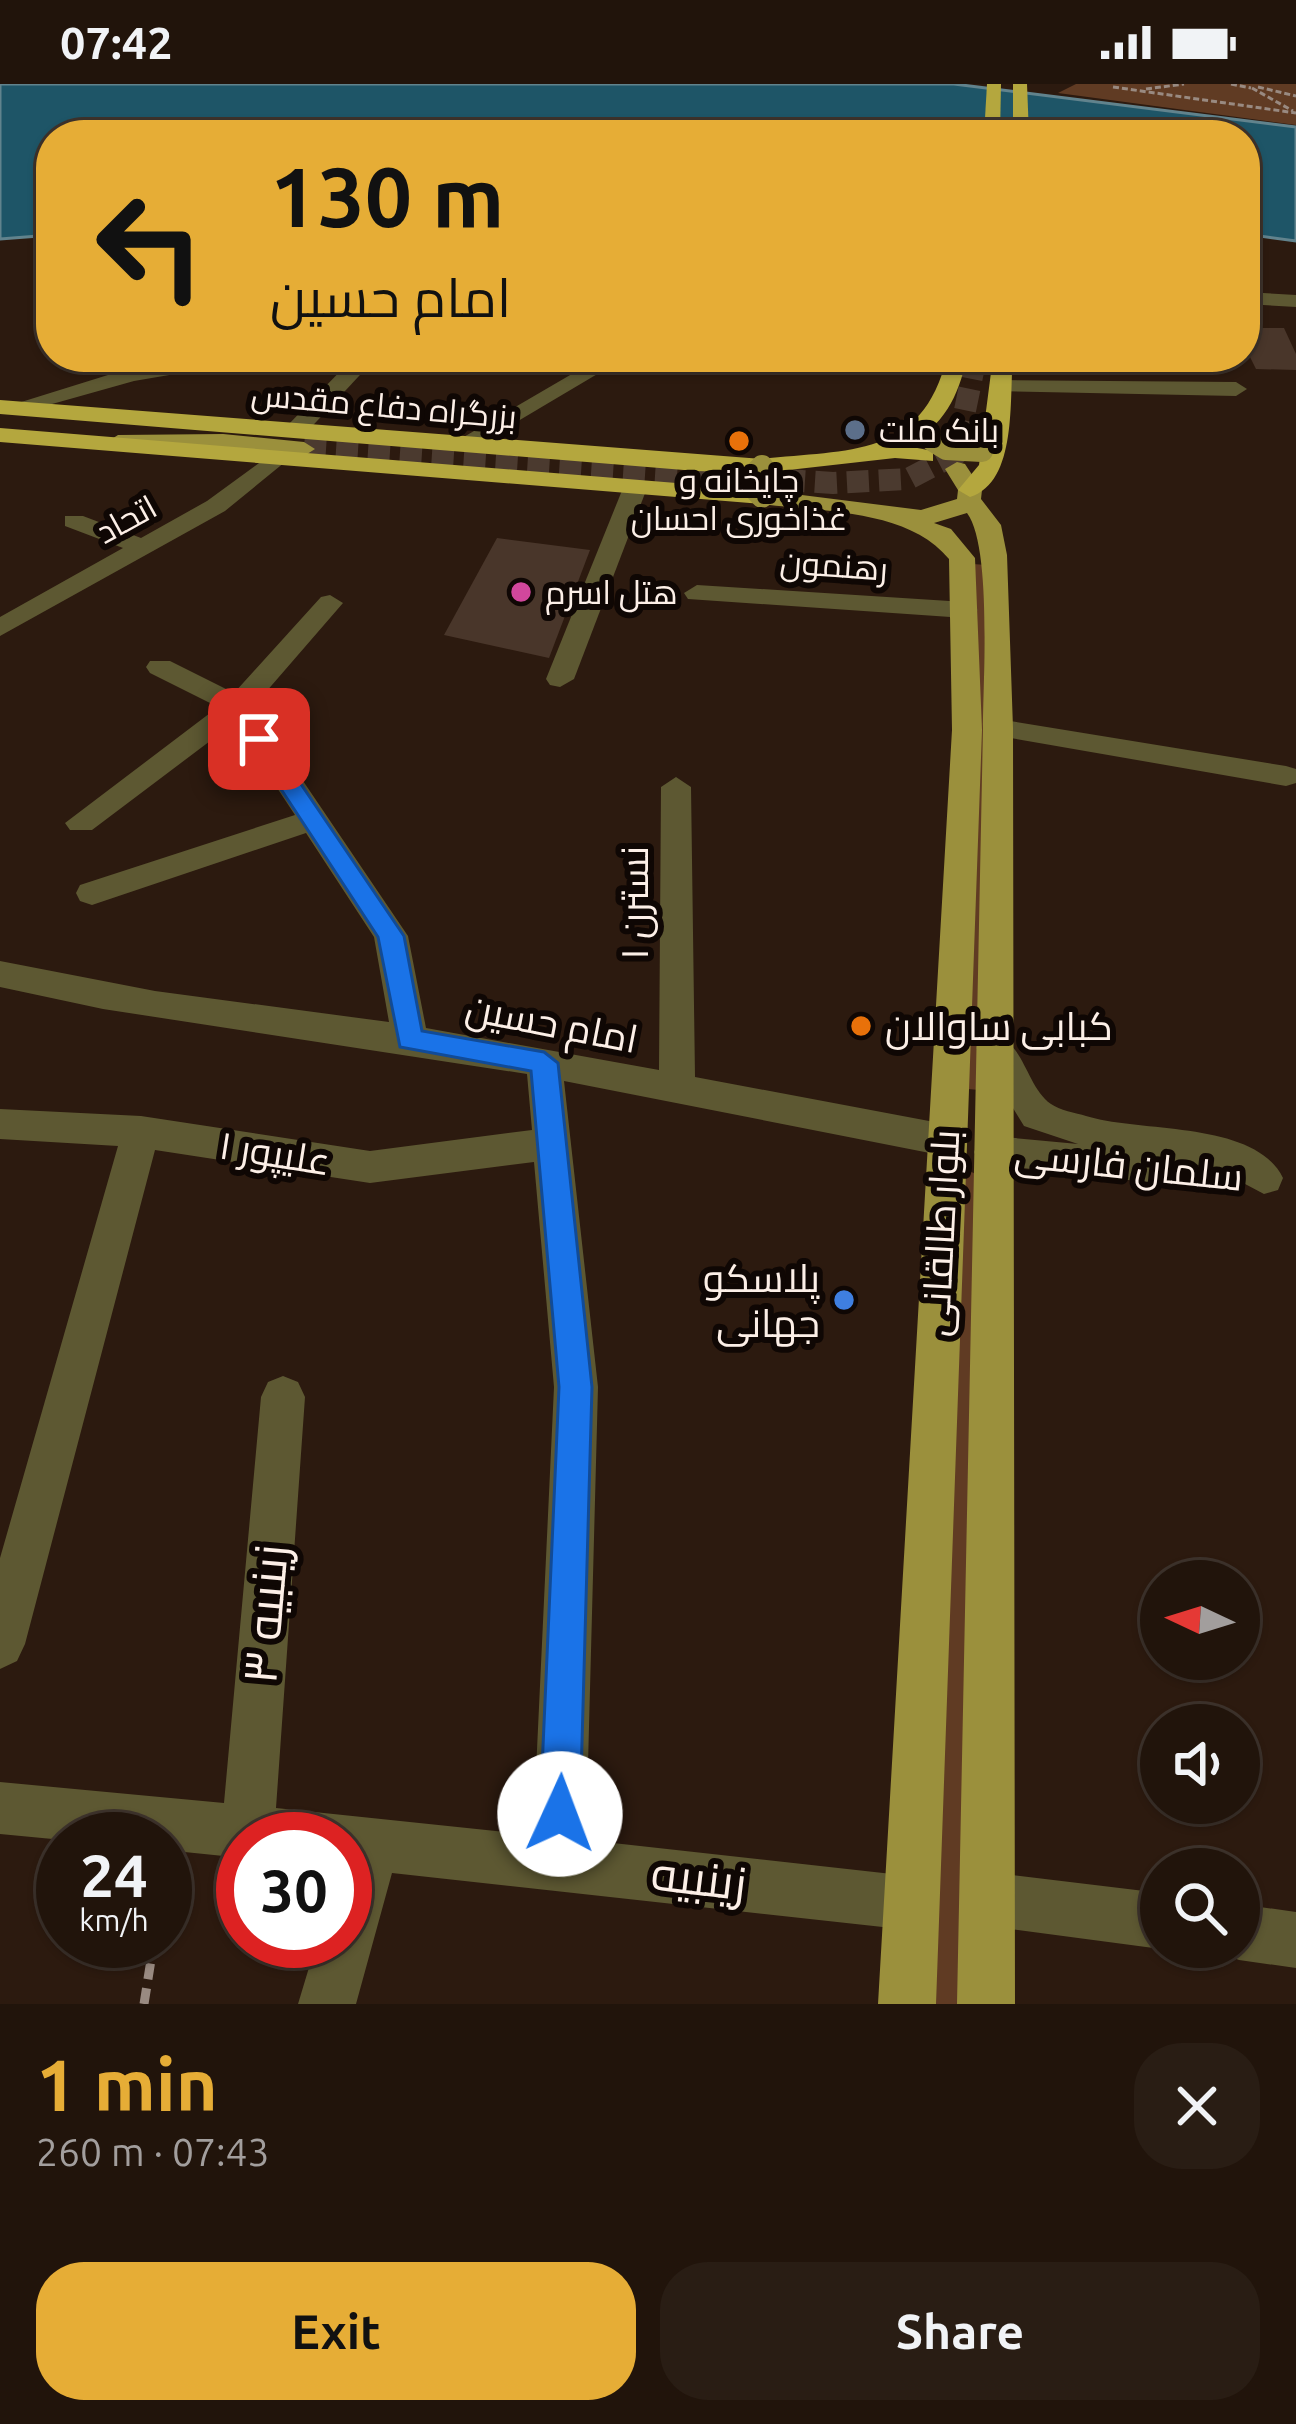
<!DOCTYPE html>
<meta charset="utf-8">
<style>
:root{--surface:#21140b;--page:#291d14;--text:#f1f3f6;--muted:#a29e9d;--line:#3e332c;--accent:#e6ad36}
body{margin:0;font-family:Ubuntu,Cairo,sans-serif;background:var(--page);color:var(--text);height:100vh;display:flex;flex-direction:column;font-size:45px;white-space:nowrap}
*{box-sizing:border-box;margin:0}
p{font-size:39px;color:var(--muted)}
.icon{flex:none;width:66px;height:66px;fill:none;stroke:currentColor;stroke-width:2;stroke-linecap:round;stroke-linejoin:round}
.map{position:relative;height:1920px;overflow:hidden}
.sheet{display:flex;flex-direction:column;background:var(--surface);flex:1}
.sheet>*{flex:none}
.banner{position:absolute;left:36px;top:36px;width:1224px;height:252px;border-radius:48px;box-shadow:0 3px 9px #0004,0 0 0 3px var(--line);background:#e6ad36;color:#111;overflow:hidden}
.needle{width:78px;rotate:274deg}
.fabs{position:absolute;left:1140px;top:1476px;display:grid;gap:24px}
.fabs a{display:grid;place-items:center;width:120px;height:120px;border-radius:50%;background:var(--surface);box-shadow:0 3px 9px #0004,0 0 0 3px var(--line);font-size:60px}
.speed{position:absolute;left:36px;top:1728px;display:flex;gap:24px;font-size:60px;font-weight:700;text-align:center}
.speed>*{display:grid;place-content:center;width:156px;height:156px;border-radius:50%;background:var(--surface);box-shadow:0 3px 9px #0004,0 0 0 3px var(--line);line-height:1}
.speed small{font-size:30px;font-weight:400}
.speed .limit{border:18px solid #d22;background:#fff;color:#111}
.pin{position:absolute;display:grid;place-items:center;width:102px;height:102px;color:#fff;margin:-51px;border-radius:24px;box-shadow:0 6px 18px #0006}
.me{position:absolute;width:132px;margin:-66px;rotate:2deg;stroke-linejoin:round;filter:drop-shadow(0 0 9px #0008)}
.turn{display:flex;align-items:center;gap:42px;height:252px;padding:0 36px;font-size:54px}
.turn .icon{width:156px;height:156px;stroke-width:2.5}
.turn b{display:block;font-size:84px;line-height:102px}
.round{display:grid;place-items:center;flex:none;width:126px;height:126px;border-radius:48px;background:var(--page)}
.summary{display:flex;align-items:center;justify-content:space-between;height:204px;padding:0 36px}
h1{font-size:72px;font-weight:700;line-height:90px;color:var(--accent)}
.button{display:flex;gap:24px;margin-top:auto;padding:24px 36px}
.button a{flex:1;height:138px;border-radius:48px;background:var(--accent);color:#111;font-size:48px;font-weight:700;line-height:138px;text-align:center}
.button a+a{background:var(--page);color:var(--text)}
.status{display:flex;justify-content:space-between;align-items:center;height:84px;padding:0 60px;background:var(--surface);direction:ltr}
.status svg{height:33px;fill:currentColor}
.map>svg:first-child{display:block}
.green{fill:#603b23}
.water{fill:#1e5567;stroke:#61838d;stroke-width:3}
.building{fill:#49362a}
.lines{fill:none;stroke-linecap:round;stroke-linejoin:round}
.highway-tunnel{stroke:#4b3a2f;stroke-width:22;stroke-dasharray:22 10;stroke-linecap:butt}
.path-far1{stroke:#998a81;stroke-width:3;stroke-dasharray:6 3;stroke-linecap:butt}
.path{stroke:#998a81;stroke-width:9;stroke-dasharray:16 9;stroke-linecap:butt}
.minor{fill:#5d5832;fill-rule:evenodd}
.major{fill:#9b903c;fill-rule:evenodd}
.highway{fill:#b4a73e;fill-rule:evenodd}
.major-bridge{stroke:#9b903c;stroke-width:22}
.route{fill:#1a73e8;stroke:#114b97;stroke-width:3}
.service-dot{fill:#5c6f8a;stroke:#0f0704;stroke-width:4.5}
.food-dot{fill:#e8710a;stroke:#0f0704;stroke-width:4.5}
.hotel-dot{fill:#d1479c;stroke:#0f0704;stroke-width:4.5}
.shop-dot{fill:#3f7fe0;stroke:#0f0704;stroke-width:4.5}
.labels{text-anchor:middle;stroke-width:12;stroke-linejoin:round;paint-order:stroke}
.far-street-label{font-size:33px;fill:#fcefe7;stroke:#0f0704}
.far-poi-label{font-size:33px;fill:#fcefe7;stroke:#0f0704;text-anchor:start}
.street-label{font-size:39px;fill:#fcefe7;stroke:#0f0704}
.poi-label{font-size:39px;fill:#fcefe7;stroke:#0f0704;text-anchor:start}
.near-street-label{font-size:48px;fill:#fcefe7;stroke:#0f0704}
</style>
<div class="status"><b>07:42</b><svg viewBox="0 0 49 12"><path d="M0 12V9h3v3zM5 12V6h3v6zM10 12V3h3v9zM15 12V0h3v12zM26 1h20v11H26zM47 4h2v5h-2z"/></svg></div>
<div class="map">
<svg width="1296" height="1920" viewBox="0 0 1296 1920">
<rect width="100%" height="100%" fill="#2c1a0f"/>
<g class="green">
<path d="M1076 0H1296V41L1058 9Z"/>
<path d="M973 480 986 481 979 1006 968 1005Z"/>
<path d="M963 1084 980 1092 973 1920H919Z"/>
</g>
<path class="water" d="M0 0H954L1296 43V157L1245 150V51H51V151L0 155Z"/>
<g class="building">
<path d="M1245 244H1284L1296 270V286L1256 285 1245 263Z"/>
<path d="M497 454 590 466 549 574 444 551Z"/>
</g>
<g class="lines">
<path class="highway-tunnel" d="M304 365 833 399 908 395 956 370 976 273"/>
<g class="path-far1">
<path d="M1231 0 1251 4"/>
<path d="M1113 3 1296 29"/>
<path d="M1258 3 1296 12"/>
<path d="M1252 4 1293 27"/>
<path d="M1146 5 1184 0"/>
</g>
<path class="path" d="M144 1920 154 1857"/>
<g class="minor">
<path d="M1245 208 1296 211V223L1245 220Z"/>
<path d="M202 273H250L240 279 134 297 13 331 2 324 124 286Z"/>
<path d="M354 273 373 277 303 352H287V342Z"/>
<path d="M601 273H626L469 366H453L450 361Z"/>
<path d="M1001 296 1236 298 1247 305 1236 312 993 307V297Z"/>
<path d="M277 366 289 373 285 378 225 427 0 552V533L123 464 65 442V432H83L141 454 207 417Z"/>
<path d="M635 397 647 404 574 595 560 603 550 601 546 595 623 404Z"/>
<path d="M697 501 965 518 978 526 965 534 688 515 684 509Z"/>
<path d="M330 511 343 519 253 623 408 852 426 944 659 986 661 703 676 693 691 703 695 993 945 1040 958 1045 964 1056 958 1067 945 1072 564 997 598 1303 586 1756 910 1792 929 1800 937 1819 929 1838 910 1846 392 1789 356 1920H298L317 1857H345V1755H243V1774L165 1766V1755L63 1756 0 1750V1698L224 1719 261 1313 268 1298 283 1292 298 1298 305 1313 276 1724 533 1751 554 1303 534 1078 370 1099 155 1066 25 1560 17 1577 0 1585V1474L118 1062 0 1055V1025L141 1032 370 1067 532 1046 527 990 103 925 0 903V877L155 907 389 938 374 853 306 749 92 821 80 817 76 809 80 801 295 731 234 639 92 746H70L65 739 218 623 150 589 146 583 150 577H170L234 609 321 513Z"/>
<path d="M998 635 1286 682 1296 685V699L1286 702 988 650 983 644 988 638Z"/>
<path d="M994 950C1025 960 1026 1002 1051 1020 1059 1026 1076 1029 1086 1032 1140 1049 1255 1036 1283 1094L1278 1106 1264 1110 1213 1083 1198 1081 1200 1086 1195 1097 1181 1102 979 1079 974 1068 979 1057 993 1052 1078 1060 1024 1042 976 964 981 954Z"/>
<path d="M987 1788 1161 1809V1863H1165L1161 1865 987 1842 968 1834 960 1815 968 1796Z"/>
<path d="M1239 1820 1296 1828V1884L1239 1876 1219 1868 1217 1863H1239Z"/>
</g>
<g class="major">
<path d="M223 350 304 358 315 365 304 372 223 364 118 365 107 358 118 351Z"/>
<path d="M957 378 965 380 982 406 981 415 1001 441 1007 471 1013 644 1015 1920H957L983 644C983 597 992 462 967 429L934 439 951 445 975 474 982 646 936 1920H878L952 646 949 475C908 425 822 428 762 420L750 413 762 406 921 426 957 415 958 406 945 385Z"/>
</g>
<g class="highway">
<path d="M987 0H1001L1000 51H984Z"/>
<path d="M1013 0H1027L1029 51H1013Z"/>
<path d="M947 273H967C958 314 944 341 907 362L933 367V377L895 374 762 389 696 387 0 330V316L762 375C849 365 922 375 947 273Z"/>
<path d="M993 273H1013C1009 314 1018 398 970 413L958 406 979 381Z"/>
<path d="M0 344 762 406 774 413 762 420 0 358Z"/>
</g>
<g class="major-bridge">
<path d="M933 357 946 365 982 367"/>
<path d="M762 382 747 397 762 413"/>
</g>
</g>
<path class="route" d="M259 648 267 650 404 852 422 947 544 968 558 979 592 1303 580 1730 575 1744 560 1750 546 1744 540 1730 559 1303 531 987 400 963 378 853 248 655Z"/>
<circle class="service-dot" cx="855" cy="346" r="12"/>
<g class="food-dot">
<circle cx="739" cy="357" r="12"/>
<circle cx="861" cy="942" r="12"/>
</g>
<circle class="hotel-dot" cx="521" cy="508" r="12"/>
<circle class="shop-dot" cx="844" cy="1216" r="12"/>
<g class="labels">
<g class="far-street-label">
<text transform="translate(384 321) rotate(5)" y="12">بزرگراه دفاع مقدس</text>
<text transform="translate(126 435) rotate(-29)" y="12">اتحاد</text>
<text transform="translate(834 481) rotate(4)" y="12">رهنمون</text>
</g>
<g class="far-poi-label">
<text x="879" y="358">بانک ملت</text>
<text x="739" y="408" text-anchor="middle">چایخانه و<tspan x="739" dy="38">غذاخوری احسان</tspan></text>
<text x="545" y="520">هتل اسرم</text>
</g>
<g class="street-label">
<text transform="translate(634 819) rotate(-90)" y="14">نسترن ۱</text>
<text transform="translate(552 939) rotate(11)" y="14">امام حسین</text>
<text transform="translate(275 1069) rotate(9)" y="14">علیپور ۱</text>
<text transform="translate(1129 1081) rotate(6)" y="14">سلمان فارسی</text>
<text transform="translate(940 1149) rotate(-87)" y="14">بلوار طالقانی</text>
</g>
<g class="poi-label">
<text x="885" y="956">کبابی ساوالان</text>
<text x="820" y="1208" text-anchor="end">پلاسکو<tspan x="820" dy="45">جهانی</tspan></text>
</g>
<g class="near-street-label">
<text transform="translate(265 1530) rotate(-85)" y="17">زینبیه ۳</text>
<text transform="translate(699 1794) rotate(7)" y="17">زینبیه</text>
</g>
</g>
</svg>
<div class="fabs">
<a><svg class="needle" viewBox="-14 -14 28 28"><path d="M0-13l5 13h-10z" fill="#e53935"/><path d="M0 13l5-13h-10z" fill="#a29e9d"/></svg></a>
<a><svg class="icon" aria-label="sound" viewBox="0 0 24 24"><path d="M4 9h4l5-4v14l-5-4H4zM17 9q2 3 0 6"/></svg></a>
<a><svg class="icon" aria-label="search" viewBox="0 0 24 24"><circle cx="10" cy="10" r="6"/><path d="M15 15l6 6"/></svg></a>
</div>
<div class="speed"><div>24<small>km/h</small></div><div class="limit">30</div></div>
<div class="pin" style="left:259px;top:655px;background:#d93025"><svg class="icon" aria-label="arrive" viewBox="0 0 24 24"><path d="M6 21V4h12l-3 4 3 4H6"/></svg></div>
<svg class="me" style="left:560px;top:1730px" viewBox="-20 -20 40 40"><circle r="19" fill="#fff"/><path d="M0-13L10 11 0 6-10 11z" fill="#1a73e8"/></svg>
<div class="banner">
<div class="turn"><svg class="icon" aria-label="left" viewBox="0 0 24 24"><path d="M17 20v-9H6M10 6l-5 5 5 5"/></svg><div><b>130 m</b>امام حسین</div></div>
</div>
</div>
<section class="sheet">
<div class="summary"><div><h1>1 min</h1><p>260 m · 07:43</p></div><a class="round"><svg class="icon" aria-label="close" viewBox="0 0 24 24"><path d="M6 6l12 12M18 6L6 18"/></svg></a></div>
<div class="button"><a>Exit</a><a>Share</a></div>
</section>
